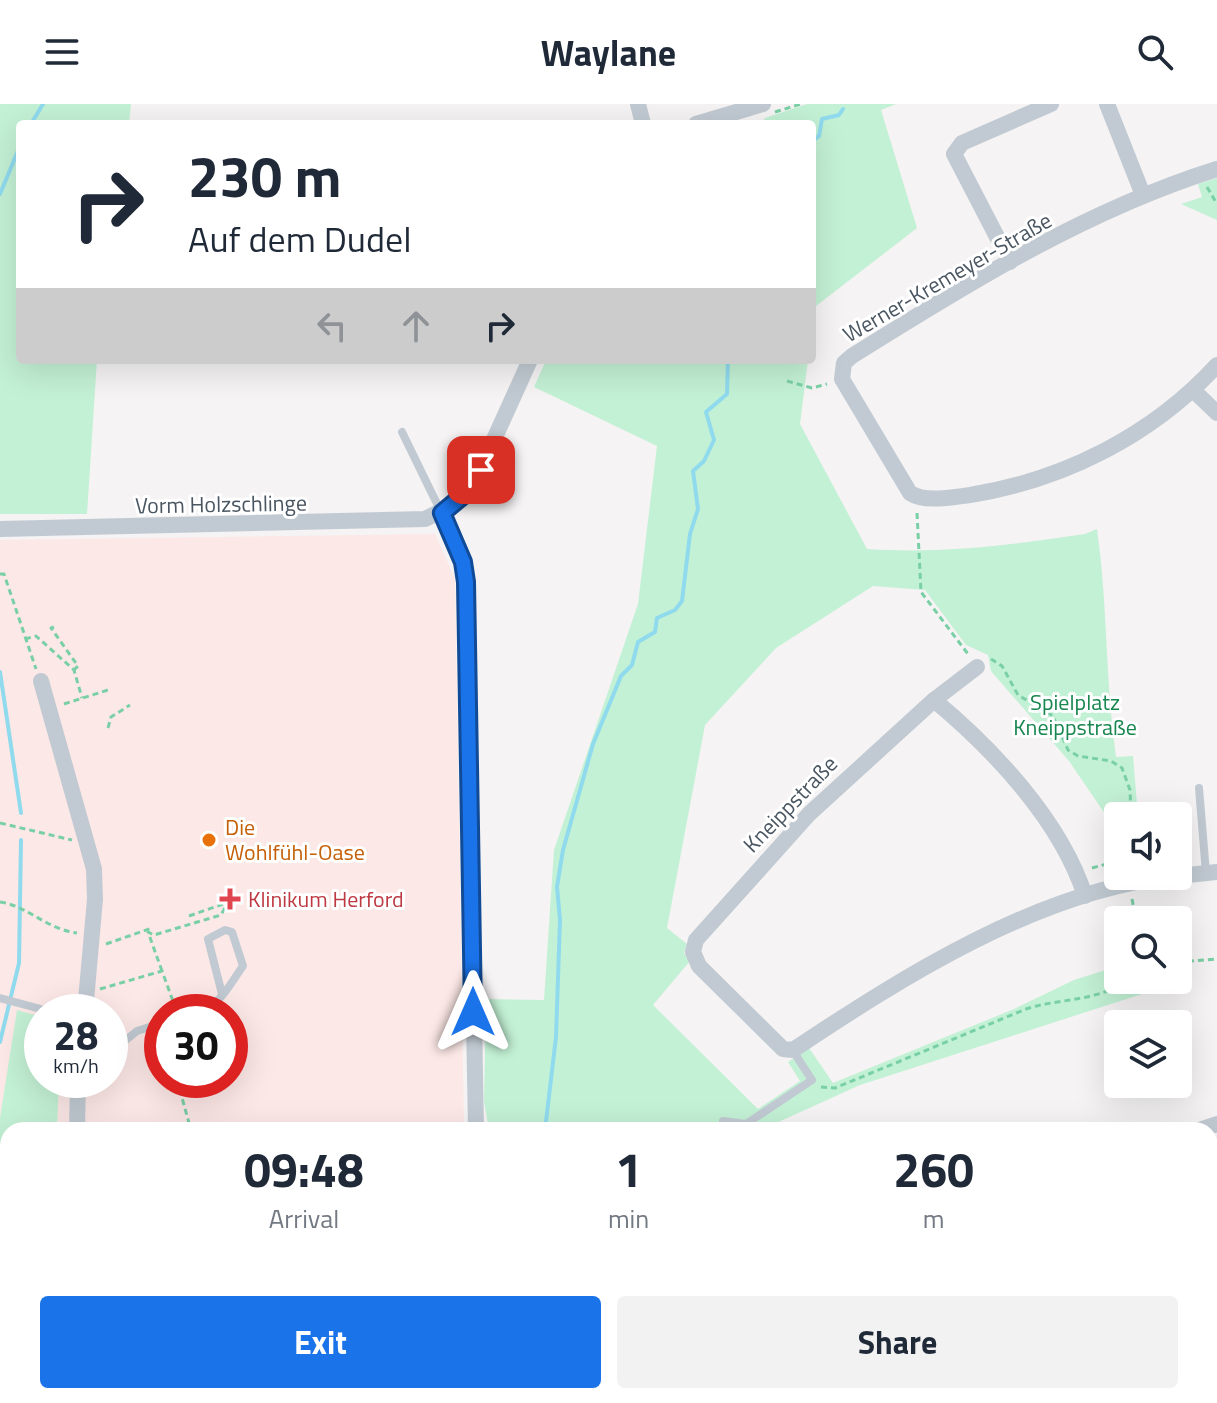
<!DOCTYPE html>
<meta charset="utf-8">
<style>
:root{--surface:#fff;--page:#f2f2f3;--text:#1f2937;--muted:#747a83;--accent:#1a73e8}
body{margin:0;font-family:"Titillium Web",sans-serif;background:var(--page);color:var(--text);height:100vh;display:flex;flex-direction:column;font-size:30px;white-space:nowrap}
*{box-sizing:border-box;margin:0}
p{font-size:26px;color:var(--muted)}
.icon{flex:none;width:44px;height:44px;fill:none;stroke:currentColor;stroke-width:2;stroke-linecap:round;stroke-linejoin:round}
.map{position:relative;flex:1;overflow:hidden}
.sheet{position:absolute;left:0px;top:1018px;width:1218px;height:282px;display:flex;flex-direction:column;background:var(--surface);border-radius:24px 24px 0 0;box-shadow:0 8px 32px #0002}
.sheet>*{flex:none}
.guide{position:absolute;left:16px;top:16px;width:800px;height:244px;border-radius:8px;box-shadow:0 8px 32px #0002;background:#fff;color:var(--text);overflow:hidden}
.controls{position:absolute;left:1104px;top:698px;display:grid;gap:16px}
.controls a{display:grid;place-items:center;width:88px;height:88px;border-radius:8px;background:var(--surface);box-shadow:0 8px 32px #0002;font-size:40px}
.speed{position:absolute;left:24px;top:890px;display:flex;gap:16px;font-size:40px;font-weight:700;text-align:center}
.speed>*{display:grid;place-content:center;width:104px;height:104px;border-radius:50%;background:var(--surface);box-shadow:0 8px 32px #0002;line-height:1}
.speed small{font-size:20px;font-weight:400}
.speed .limit{border:12px solid #d22;background:#fff;color:#111}
.pin{position:absolute;display:grid;place-items:center;width:68px;height:68px;color:#fff;margin:-34px;border-radius:16px;box-shadow:0 4px 12px #0006}
.me{position:absolute;width:88px;margin:-44px;rotate:0deg;stroke-linejoin:round;filter:drop-shadow(0 0 6px #0008)}
.turn{display:flex;align-items:center;gap:28px;height:168px;padding:0 40px;font-size:36px}
.turn .icon{width:104px;height:104px;stroke-width:2.5}
.turn b{display:block;font-size:56px;line-height:68px}
.lanes{display:flex;align-items:center;height:76px;padding:0 40px;background:#0003;justify-content:center;gap:40px;direction:ltr}
.lanes .off{opacity:.35}
.eta{display:flex;justify-content:space-evenly;align-items:center;height:136px;text-align:center}
.eta b{font-size:48px;font-weight:700;line-height:56px}
.action{display:flex;gap:16px;margin-top:auto;padding:16px 40px}
.action a{flex:1;height:92px;border-radius:8px;background:var(--accent);color:#fff;font-size:32px;font-weight:700;line-height:92px;text-align:center}
.action a+a{background:var(--page);color:var(--text)}
header{display:flex;justify-content:space-between;align-items:center;height:104px;padding:0 40px;background:var(--surface);font-size:36px;font-weight:700}
.map>svg:first-child{display:block}
.medical{fill:#fce8e6;fill-rule:evenodd}
.green{fill:#c3f1d5}
.lines{fill:none;stroke-linecap:round;stroke-linejoin:round}
.stream{stroke:#90daee;stroke-width:4}
.path{stroke:#7ad0a6;stroke-width:3;stroke-dasharray:6 4;stroke-linecap:butt}
.lane{stroke:#c1cad2;stroke-width:8}
.street{stroke:#c1cad2;stroke-width:16}
.route-casing{stroke:#114b97;stroke-width:20}
.route{stroke:#1a73e8;stroke-width:14}
.food-dot{fill:#e8710a;stroke:#fff;stroke-width:3}
.health-dot{fill:#e0444e;stroke:#fff;stroke-width:3}
.labels{text-anchor:middle;stroke-width:6;stroke-linejoin:round;paint-order:stroke}
.street-label{font-size:22px;fill:#4a5661;stroke:#fff}
.park-label{font-size:22px;fill:#17864f;stroke:#fff}
.food-label{font-size:22px;fill:#c56008;stroke:#fff;text-anchor:start}
.health-label{font-size:22px;fill:#be3a42;stroke:#fff;text-anchor:start}
</style>
<header><svg class="icon" aria-label="menu" viewBox="0 0 24 24"><path d="M4 6h16M4 12h16M4 18h16"/></svg>Waylane<svg class="icon" aria-label="search" viewBox="0 0 24 24"><circle cx="10" cy="10" r="6"/><path d="M15 15l6 6"/></svg></header>
<div class="map">
<svg width="1217" height="1299" viewBox="0 0 1217 1299">
<rect width="100%" height="100%" fill="#f5f3f3"/>
<path class="medical" d="M435 430 455 475 464 1026H8V1280L0 1264V436ZM42 908H110V976H42ZM162 908H230V976H162Z"/>
<g class="green">
<path d="M0 0H131L129 20H20V256H97L87 410H0Z"/>
<path d="M807 0H896L881 6 917 124 816 202 812 227V20H762L765 14Z"/>
<path d="M1217 74V116L1181 100 1202 93 1198 80Z"/>
<path d="M546 256H808L800 320 867 445C941 450 1011 441 1085 430L1097 425C1108 501 1105 577 1116 653L1133 652 1138 712H1118V729L1069 657 991 567 988 551 966 541 925 486 873 482 776 544 705 621 667 824 687 840 684 849 690 857 653 901 758 1005 800 977 788 958 809 944 833 979 1014 905 1074 876 1118 862V876H1171L1173 880 860 981 761 1026H489L484 997 486 895 544 896 554 746 638 500 657 342 534 283Z"/>
<path d="M17 906 42 913V976H59L57 1026H8V1102H0V1014Z"/>
<path d="M98 1292 177 1295 179 1292H273L265 1299 177 1295 172 1299H99Z"/>
</g>
<g class="lines">
<g class="stream">
<path d="M31 20 43 0"/>
<path d="M812 37 819 32 822 15 839 11 843 5"/>
<path d="M0 90 20 42"/>
<path d="M0 568 21 709"/>
<path d="M0 938 19 859 21 736"/>
<path d="M545 1026 556 933 560 816 557 783 563 746 593 640 621 572 632 561 638 538 655 528 657 514 675 506 682 497 690 430 698 405 693 367 704 357 714 336 706 308 727 290 728 256"/>
</g>
<g class="path">
<path d="M775 8 801 0"/>
<path d="M1207 83 1217 100"/>
<path d="M787 277 812 284 827 280"/>
<path d="M917 409 921 488 968 550"/>
<path d="M0 470H4L36 565"/>
<path d="M54 523 51 524 78 562 74 566"/>
<path d="M25 535 36 532 74 566 82 594"/>
<path d="M991 555 1002 562 1018 591 1053 612 1068 646 1078 652 1111 657 1122 664 1130 686 1131 712"/>
<path d="M64 600 111 585"/>
<path d="M108 624 111 613 130 601"/>
<path d="M0 719 72 736"/>
<path d="M1092 764 1110 759 1115 766"/>
<path d="M1132 795 1136 816"/>
<path d="M0 798C28 802 46 825 77 829"/>
<path d="M189 812 226 799"/>
<path d="M106 840 152 824"/>
<path d="M1178 858 1217 855"/>
<path d="M162 867 148 828 154 831 221 811 226 802"/>
<path d="M100 885 162 867 177 908"/>
<path d="M177 976 191 1026"/>
<path d="M821 983 835 984 1026 905C1059 894 1099 898 1126 876"/>
<path d="M110 1292 117 1299"/>
</g>
<g class="lane">
<path d="M402 328 441 408"/>
<path d="M1199 684 1206 769"/>
<path d="M0 894 52 908"/>
<path d="M198 908C220 902 230 880 243 862L232 828 225 826 208 835 222 890"/>
<path d="M110 949 137 927 162 919"/>
<path d="M723 1017 746 1020 812 976 793 947"/>
<path d="M0 1243 8 1241"/>
<path d="M63 1292 66 1299"/>
<path d="M514 1299 538 1292"/>
</g>
<g class="street">
<path d="M638 0 643 20"/>
<path d="M1107 0 1143 91"/>
<path d="M696 20 763 0"/>
<path d="M1217 65C1086 106 967 180 852 252L844 259 842 275 910 389C925 399 953 393 970 391 1064 376 1153 331 1217 261"/>
<path d="M1010 158 954 50 962 39 1051 0"/>
<path d="M1193 286 1217 309"/>
<path d="M442 409 463 458 466 478 476 1026"/>
<path d="M0 425 425 415 455 400 472 384 530 256"/>
<path d="M41 577 94 765 95 795 85 908"/>
<path d="M934 596 977 563"/>
<path d="M1178 772 1217 768"/>
<path d="M1085 792C1061 717 994 646 934 596L809 710 696 836 693 848 699 862 783 945 793 946C904 872 1038 787 1174 772"/>
<path d="M77 1026 78 976"/>
<path d="M1199 1026 1217 1020"/>
<path d="M1210 1129 1217 1126"/>
<path d="M84 1292V1299"/>
<path d="M742 1292 743 1299"/>
<path d="M960 1292 961 1299"/>
<path d="M567 1299 575 1292"/>
</g>
</g>
<g class="lines">
<defs>
<path id="route" d="M473 908 466 478 463 458 442 409 472 384 481 366"/>
</defs>
<use href="#route" class="route-casing"/>
<use href="#route" class="route"/>
</g>
<circle class="food-dot" cx="209" cy="736" r="8"/>
<path class="health-dot" d="M226 783h8v8h8v8h-8v8h-8v-8h-8v-8h8z"/>
<g class="labels">
<g class="street-label">
<text transform="translate(947 173) rotate(-30)" y="8">Werner-Kremeyer-Straße</text>
<text transform="translate(221 400) rotate(-1)" y="8">Vorm Holzschlinge</text>
<text transform="translate(790 700) rotate(-46)" y="8">Kneippstraße</text>
</g>
<g class="park-label">
<text x="1075" y="606">Spielplatz<tspan x="1075" dy="25">Kneippstraße</tspan></text>
</g>
<g class="food-label">
<text x="225" y="731">Die<tspan x="225" dy="25">Wohlfühl-Oase</tspan></text>
</g>
<g class="health-label">
<text x="248" y="803">Klinikum Herford</text>
</g>
</g>
</svg>
<div class="controls">
<a><svg class="icon" aria-label="sound" viewBox="0 0 24 24"><path d="M4 9h4l5-4v14l-5-4H4zM17 9q2 3 0 6"/></svg></a>
<a><svg class="icon" aria-label="search" viewBox="0 0 24 24"><circle cx="10" cy="10" r="6"/><path d="M15 15l6 6"/></svg></a>
<a><svg class="icon" aria-label="layers" viewBox="0 0 24 24"><path d="M12 4l9 5-9 5-9-5zM3 14l9 5 9-5"/></svg></a>
</div>
<div class="speed"><div>28<small>km/h</small></div><div class="limit">30</div></div>
<div class="pin" style="left:481px;top:366px;background:#d93025"><svg class="icon" aria-label="arrive" viewBox="0 0 24 24"><path d="M6 21V4h12l-3 4 3 4H6"/></svg></div>
<svg class="me" style="left:473px;top:908px" viewBox="-20 -20 40 40"><path d="M0-17L14 15 0 8-14 15z" fill="#1a73e8" stroke="#fff" stroke-width="4"/></svg>
<div class="guide">
<div class="turn"><svg class="icon" aria-label="right" viewBox="0 0 24 24"><path d="M7 20v-9h11M14 6l5 5-5 5"/></svg><div><b>230 m</b>Auf dem Dudel</div></div>
<div class="lanes"><svg class="icon off" aria-label="left" viewBox="0 0 24 24"><path d="M17 20v-9H6M10 6l-5 5 5 5"/></svg><svg class="icon off" aria-label="ahead" viewBox="0 0 24 24"><path d="M12 20V5M6 11l6-6 6 6"/></svg><svg class="icon" aria-label="right" viewBox="0 0 24 24"><path d="M7 20v-9h11M14 6l5 5-5 5"/></svg></div>
</div>
<section class="sheet">
<div class="eta">
<div><b>09:48</b><p>Arrival</p></div>
<div><b>1</b><p>min</p></div>
<div><b>260</b><p>m</p></div>
</div>
<div class="action"><a>Exit</a><a>Share</a></div>
</section>
</div>
